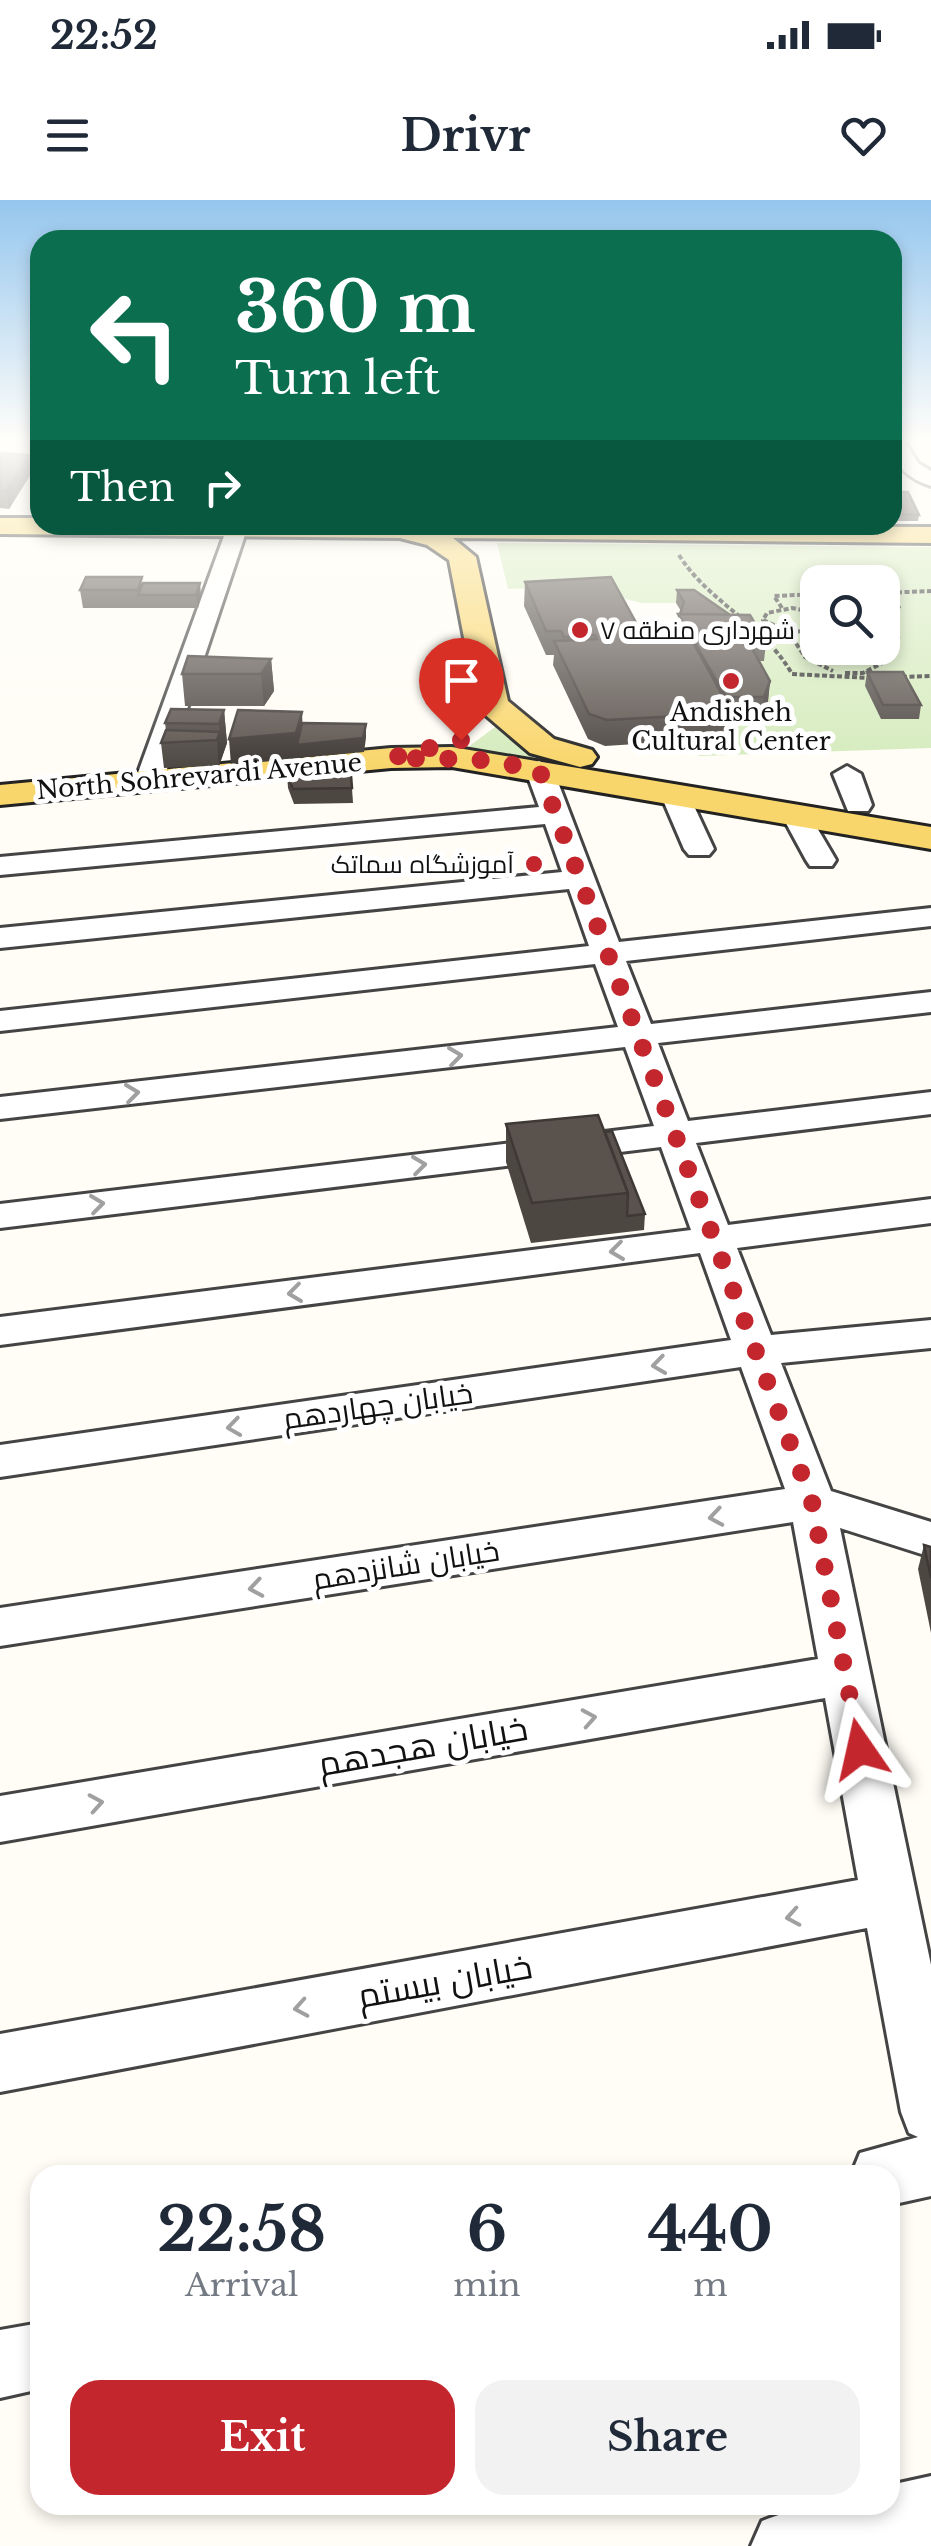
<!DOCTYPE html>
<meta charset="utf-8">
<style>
:root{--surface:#fff;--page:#f2f2f3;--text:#1f2937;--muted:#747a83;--accent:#c4262e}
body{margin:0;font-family:"Libre Baskerville",Cairo,serif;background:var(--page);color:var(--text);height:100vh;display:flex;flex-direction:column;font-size:38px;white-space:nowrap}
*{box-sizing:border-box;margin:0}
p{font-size:32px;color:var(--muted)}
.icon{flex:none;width:55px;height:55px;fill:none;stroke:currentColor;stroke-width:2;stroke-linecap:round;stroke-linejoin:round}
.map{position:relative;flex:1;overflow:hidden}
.side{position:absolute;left:30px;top:1965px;width:870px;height:350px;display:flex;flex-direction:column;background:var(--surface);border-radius:30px;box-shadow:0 5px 15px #0003}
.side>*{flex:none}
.guide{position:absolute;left:30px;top:30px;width:872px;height:305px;border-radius:30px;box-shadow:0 5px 15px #0003;background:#0b6e4f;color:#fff;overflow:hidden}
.tools{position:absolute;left:800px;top:365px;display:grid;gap:20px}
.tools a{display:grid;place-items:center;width:100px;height:100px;border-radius:20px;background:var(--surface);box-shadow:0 5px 15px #0003;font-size:50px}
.pin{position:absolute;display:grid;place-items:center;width:85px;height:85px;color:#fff;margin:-102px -42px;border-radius:50% 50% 50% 0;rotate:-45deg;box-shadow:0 0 10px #0007}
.pin .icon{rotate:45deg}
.me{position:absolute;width:110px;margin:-55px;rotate:349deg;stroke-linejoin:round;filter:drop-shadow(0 0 8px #0008)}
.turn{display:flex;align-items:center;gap:35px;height:210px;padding:0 40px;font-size:45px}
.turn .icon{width:130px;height:130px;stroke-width:2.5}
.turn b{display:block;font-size:70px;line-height:85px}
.then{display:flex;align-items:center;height:95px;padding:0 40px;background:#0003;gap:20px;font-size:38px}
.eta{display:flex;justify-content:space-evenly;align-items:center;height:170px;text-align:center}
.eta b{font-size:60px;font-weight:700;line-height:70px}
.button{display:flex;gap:20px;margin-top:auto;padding:20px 40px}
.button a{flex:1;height:115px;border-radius:30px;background:var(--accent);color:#fff;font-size:40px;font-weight:700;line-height:115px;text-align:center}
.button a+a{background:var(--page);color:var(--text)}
.status{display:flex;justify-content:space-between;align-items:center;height:70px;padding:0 50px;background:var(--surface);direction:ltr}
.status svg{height:28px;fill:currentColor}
header{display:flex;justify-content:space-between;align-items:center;height:130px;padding:0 40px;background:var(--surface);font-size:45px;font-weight:700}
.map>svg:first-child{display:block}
.green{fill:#d5ebbd;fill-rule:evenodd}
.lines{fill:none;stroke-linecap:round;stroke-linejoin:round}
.minor-casing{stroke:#444;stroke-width:6}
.major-casing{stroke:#222;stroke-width:6}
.path{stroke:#333;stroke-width:4;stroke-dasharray:5 2.5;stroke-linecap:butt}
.minor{fill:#fff;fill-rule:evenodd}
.major{fill:#f9d66b;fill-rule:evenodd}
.wall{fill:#4d4742}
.shaded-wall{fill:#3f3936}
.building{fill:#5a524d;stroke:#3f3936;stroke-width:2.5}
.oneway{stroke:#a0a0a0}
.route{stroke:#c4262e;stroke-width:18;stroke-dasharray:0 32.4}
.poi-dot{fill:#c4262e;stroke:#fff;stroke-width:4}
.labels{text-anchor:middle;stroke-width:10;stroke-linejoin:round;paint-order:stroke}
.far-poi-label{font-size:25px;fill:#111;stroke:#fff;text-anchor:start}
.far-street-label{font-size:25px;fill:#111;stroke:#fff}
.street-label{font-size:30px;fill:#111;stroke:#fff}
.near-street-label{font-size:35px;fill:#111;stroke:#fff}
</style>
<div class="status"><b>22:52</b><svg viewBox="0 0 49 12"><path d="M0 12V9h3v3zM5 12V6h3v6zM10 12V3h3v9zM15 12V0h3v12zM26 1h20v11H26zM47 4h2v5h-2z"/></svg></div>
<header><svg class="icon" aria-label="menu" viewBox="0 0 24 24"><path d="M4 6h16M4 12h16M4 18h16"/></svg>Drivr<svg class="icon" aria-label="heart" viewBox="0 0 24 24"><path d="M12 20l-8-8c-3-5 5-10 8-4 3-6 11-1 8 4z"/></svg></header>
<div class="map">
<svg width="931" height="2346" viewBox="0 0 931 2346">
<rect width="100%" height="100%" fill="#fffdf5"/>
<g class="green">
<path d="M497 343 931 347V548L699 556 694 549 739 545 725 517H762L768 501 747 462 763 460 693 403H642L614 396 597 386 508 389ZM818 382H882V448H818Z"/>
<path d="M499 524 554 565 464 550Z"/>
</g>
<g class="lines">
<defs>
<g id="minor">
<path d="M892 242H905L918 263 931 271V286C909 279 892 265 892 242Z"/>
<path d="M228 325H244L247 329 163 581 149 589 139 587 135 581Z"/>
<path d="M539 561 553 569 619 742 931 708V726L626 761 651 824 931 792V812L658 843 688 921 931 892V914L696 943 728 1025 931 999V1023L737 1048 771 1135 931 1120V1148L781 1163 831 1291 931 1322V1357L840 1328 931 1765V1996L890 2005V1975H851L860 1953 918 1937 909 1933 901 1912 867 1728 0 1892V1834L858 1680 825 1498 0 1642V1596L818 1459 793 1322 0 1446V1408L785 1289 741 1167 0 1277V1245L731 1140 700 1053 0 1145V1117L691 1030 661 947 0 1028V1004L654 926 625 847 0 919V897L618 827 595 764 0 831V811L589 746 569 689 0 748V728L562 672 545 624 0 675V657L539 607 525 569Z"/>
<path d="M847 566 861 574 872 605 868 611H848L833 574Z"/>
<path d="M674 585 688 593 714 649 709 655H689L684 649 660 593Z"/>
<path d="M795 605 805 608 809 614 836 660 832 666H810L806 660 781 614 785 608Z"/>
<path d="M40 2123V2189L0 2198V2130Z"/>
<path d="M931 2276V2346H751L762 2321C805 2303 844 2305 890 2305V2285Z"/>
</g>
<g id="major">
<path d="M0 318H40V325L931 327V343L453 338 476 357 508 501 554 539 592 550 597 557 592 564 580 567 530 553 482 512 477 505 449 360 427 345 400 338 0 334Z"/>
<path d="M452 547 931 627V649L452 567 391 568 0 605V585L391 548Z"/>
</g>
</defs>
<use href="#minor" class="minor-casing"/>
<use href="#major" class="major-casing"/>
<g class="path">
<path d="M679 355C709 403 764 424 792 474L870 478"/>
<path d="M882 393 931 391"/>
<path d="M782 408 774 396 818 394"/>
<path d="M818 413 792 408 767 413 763 420 789 432 818 430"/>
<path d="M882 417 899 407 890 392"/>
<path d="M882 430 899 436"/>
<path d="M788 431 805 457 833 471"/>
<path d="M884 442 895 441 899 436"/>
<path d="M845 473H863L888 460 890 448 885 443"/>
<path d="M902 477 931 476"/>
</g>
<use href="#minor" class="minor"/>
<use href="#major" class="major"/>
</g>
<g class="wall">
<path d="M0 253 29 255 32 272 9 309 0 308Z"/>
<path d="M40 284V309H38L35 292Z"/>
<path d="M892 292 919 315 918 321H892Z"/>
<path d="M525 382 644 437 678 436 677 433 678 414 681 411 676 403 677 390 766 442 764 461H759L770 481 768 501 762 517H731L729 538 605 546 588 539 553 465 554 455H546L524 406Z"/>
<path d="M143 383 201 395 198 408H83L80 390Z"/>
<path d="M271 459 274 491 264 506H185L182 474Z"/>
<path d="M867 472 921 505 919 519H881L865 486Z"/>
<path d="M224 510 227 543 219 566 164 568 161 543 166 530 165 523Z"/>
<path d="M287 574 352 588 353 603 294 604 288 588Z"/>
<path d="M506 924 605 932 645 1014 644 1030 531 1043 506 962Z"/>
<path d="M924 1345 931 1347V1433L918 1369Z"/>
</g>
<g class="shaded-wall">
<path d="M29 255 32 272 9 309 6 291Z"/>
<path d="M200 383 201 395 198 408 196 395Z"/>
<path d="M271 459 274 491 264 506 261 474Z"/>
<path d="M770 481 768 501 762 517 764 497Z"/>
<path d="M224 510 227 543 219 566 217 540 220 532 219 524Z"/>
<path d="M302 512 303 537 366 524V538L364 552 231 565 229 539Z"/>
</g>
<g class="building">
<path d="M0 253 29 255 6 291H0Z"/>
<path d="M892 292H908L919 315 892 314Z"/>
<path d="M86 377H142L138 390H80Z"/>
<path d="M611 377 644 437 689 435 732 513 607 520 589 514 554 441 597 439 595 435 564 437 561 431H546L525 382Z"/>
<path d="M143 383H200L196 395H138Z"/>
<path d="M677 390H694L730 415 680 414 684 402Z"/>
<path d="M678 414 750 415 766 442 749 443 770 481 764 497H726Z"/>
<path d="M188 456 271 459 261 474H182Z"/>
<path d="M867 472H903L921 505H883Z"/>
<path d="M171 509 224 510 219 524 165 523Z"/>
<path d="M238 510 302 512 296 533 229 539Z"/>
<path d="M302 523 366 524 363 538 297 545Z"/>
<path d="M166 530 220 532 217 540 161 543Z"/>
<path d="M344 568 351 575 352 588 293 589 287 574Z"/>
<path d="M598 915 628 993 532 1003 506 924Z"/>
<path d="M612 931 645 1014 627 1016 628 993 605 932Z"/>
<path d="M924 1345 931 1347V1378Z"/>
</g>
<defs><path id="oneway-chevron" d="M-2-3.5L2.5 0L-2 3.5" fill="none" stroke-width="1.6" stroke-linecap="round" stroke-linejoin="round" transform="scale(2.5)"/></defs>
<g class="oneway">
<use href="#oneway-chevron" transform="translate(455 856) rotate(-7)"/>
<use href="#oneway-chevron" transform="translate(132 893) rotate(-7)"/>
<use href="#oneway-chevron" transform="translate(419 965) rotate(-7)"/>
<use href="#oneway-chevron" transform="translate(97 1004) rotate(-7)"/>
<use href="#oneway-chevron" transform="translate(617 1051) rotate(173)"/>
<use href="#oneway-chevron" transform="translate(295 1093) rotate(173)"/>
<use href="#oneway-chevron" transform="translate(659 1165) rotate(172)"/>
<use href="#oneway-chevron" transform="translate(234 1227) rotate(172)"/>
<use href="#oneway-chevron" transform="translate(716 1317) rotate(171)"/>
<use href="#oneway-chevron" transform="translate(256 1388) rotate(171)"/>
<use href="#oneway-chevron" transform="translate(589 1518) rotate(-10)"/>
<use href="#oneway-chevron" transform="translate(96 1603) rotate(-10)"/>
<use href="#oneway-chevron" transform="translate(793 1717) rotate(170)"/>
<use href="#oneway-chevron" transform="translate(301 1808) rotate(170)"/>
</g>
<linearGradient id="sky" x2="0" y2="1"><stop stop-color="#95c6ee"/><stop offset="0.42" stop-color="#fffefa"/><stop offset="1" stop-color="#fffefa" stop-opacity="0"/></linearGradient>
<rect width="931" height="570" fill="url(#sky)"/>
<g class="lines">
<path class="route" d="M461 540 391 558 474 559 539 569 812 1302 860 1549"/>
</g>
<g class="poi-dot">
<circle cx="580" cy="430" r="10"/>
<circle cx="731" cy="481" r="10"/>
<circle cx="534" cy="664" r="10"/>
</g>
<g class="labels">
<g class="far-poi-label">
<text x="600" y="439">شهرداری منطقه ۷</text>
<text x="731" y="521" text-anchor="middle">Andisheh<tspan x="731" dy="29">Cultural Center</tspan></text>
<text x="514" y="673" text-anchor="end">آموزشگاه سماتک</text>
</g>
<g class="far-street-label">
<text transform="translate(199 576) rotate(-5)" y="9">North Sohrevardi Avenue</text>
</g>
<g class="street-label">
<text transform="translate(378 1206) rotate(-8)" y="10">خیابان چهاردهم</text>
<text transform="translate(406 1365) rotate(-9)" y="10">خیابان شانزدهم</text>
</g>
<g class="near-street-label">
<text transform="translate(423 1546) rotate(-10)" y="12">خیابان هجدهم</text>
<text transform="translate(445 1781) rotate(-10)" y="12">خیابان بیستم</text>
</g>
</g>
</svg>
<div class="tools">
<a><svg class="icon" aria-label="search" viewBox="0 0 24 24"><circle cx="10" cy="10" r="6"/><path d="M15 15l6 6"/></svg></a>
</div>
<div class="pin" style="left:461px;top:540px;background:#d93025"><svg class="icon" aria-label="arrive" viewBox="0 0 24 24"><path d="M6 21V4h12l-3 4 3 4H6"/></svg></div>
<svg class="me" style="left:860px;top:1549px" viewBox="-20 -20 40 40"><path d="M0-17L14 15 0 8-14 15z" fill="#c4262e" stroke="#fff" stroke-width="4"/></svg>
<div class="guide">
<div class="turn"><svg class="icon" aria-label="left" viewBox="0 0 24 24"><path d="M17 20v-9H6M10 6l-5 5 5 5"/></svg><div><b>360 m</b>Turn left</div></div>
<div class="then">Then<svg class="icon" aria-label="right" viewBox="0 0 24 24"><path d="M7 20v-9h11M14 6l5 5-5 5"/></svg></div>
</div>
<section class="side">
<div class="eta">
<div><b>22:58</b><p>Arrival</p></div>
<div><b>6</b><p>min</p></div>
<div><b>440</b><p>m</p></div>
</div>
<div class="button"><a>Exit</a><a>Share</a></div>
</section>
</div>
